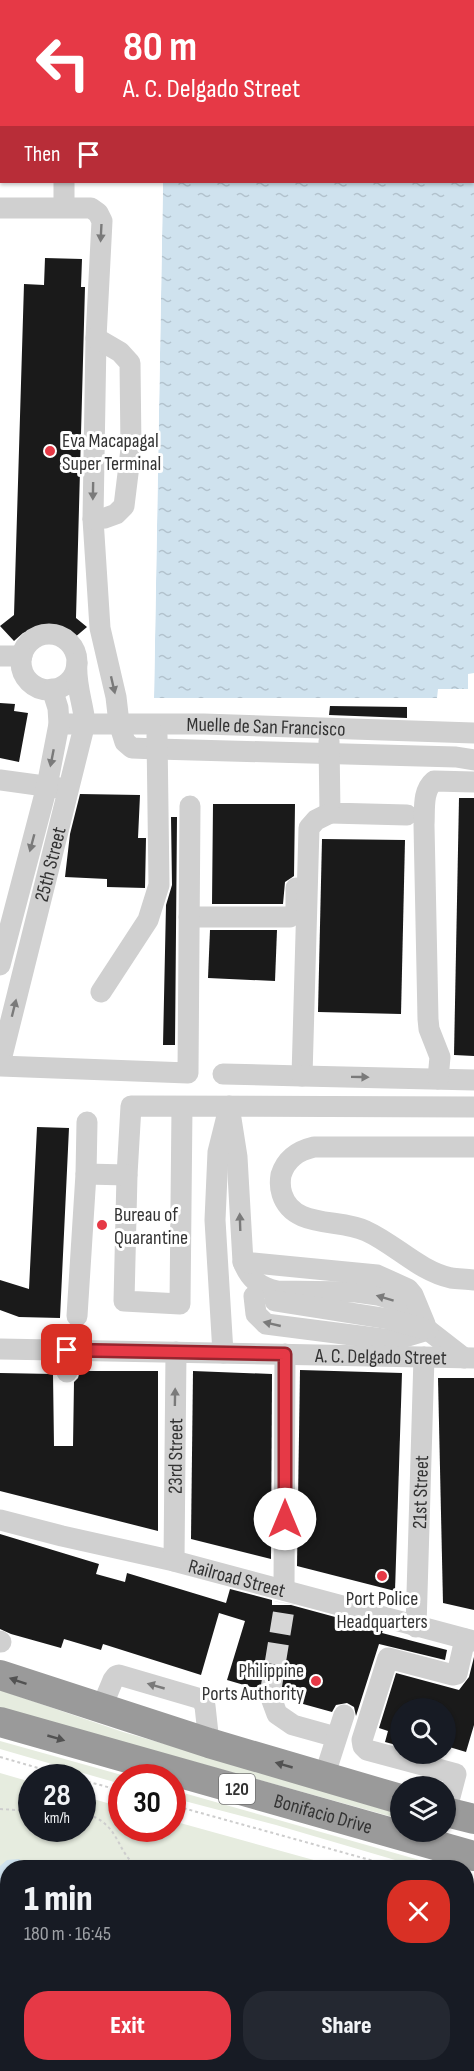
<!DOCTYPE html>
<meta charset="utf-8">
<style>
:root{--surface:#171b24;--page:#242831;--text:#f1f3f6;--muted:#9ea1a6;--accent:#e63946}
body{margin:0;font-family:"Sofia Sans Condensed",sans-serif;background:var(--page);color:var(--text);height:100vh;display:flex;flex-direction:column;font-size:22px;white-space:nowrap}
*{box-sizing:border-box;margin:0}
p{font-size:20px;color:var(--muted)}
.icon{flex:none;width:33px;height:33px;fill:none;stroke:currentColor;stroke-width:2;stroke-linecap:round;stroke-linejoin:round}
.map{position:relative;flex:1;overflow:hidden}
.sheet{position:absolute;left:0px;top:1860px;width:474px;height:212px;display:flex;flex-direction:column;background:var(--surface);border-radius:24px 24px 0 0;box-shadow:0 2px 4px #0004}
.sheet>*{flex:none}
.hud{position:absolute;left:0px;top:0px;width:474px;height:183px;box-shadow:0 2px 4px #0004;background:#e63946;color:#fff;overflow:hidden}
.tools{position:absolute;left:390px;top:1698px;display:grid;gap:12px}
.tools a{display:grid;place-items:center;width:66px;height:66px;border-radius:50%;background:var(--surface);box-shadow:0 2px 4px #0004;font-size:30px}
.speed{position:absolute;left:18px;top:1764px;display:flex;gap:12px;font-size:30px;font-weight:700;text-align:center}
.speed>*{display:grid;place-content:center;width:78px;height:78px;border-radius:50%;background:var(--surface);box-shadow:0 2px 4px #0004;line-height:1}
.speed small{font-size:15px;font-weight:400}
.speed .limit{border:9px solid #d22;background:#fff;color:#111}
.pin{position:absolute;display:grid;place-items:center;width:51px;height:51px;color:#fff;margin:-26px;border-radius:12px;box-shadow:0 3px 9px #0006}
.me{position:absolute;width:66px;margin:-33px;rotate:0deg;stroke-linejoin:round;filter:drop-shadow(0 0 4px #0008)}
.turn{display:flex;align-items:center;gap:21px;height:126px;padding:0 24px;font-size:27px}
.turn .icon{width:78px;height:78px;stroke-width:2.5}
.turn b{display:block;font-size:42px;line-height:51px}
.then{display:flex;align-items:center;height:57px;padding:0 24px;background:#0003;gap:12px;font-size:22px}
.round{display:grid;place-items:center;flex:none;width:63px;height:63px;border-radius:24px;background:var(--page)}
.overview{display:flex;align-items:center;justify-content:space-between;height:102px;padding:0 24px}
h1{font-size:36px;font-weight:800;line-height:45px}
.cta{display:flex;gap:12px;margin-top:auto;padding:12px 24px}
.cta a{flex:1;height:69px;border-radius:24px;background:var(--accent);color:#fff;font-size:24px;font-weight:800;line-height:69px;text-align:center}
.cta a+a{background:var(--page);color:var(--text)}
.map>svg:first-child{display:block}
.grass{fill:#e6ecdf}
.water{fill:url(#water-ripples)}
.pier{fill:#fff}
.building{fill:#1a1a1a}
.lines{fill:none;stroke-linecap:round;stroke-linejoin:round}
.minor-tunnel{stroke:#d6d6d6;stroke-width:21;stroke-dasharray:21 10;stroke-linecap:butt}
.path{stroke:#cdcdcd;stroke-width:2;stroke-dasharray:3 3;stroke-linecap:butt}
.minor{stroke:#d0d0d0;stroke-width:21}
.highway{stroke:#9a9a9a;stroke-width:30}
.oneway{fill:#7a7a7a}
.oneway2{fill:#525252}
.route-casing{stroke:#96252e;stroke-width:15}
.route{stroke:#e63946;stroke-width:10}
.poi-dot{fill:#e63946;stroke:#fff;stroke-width:2}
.labels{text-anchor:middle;stroke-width:6;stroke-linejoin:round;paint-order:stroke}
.shield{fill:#fff;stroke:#707070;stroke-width:1.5}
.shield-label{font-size:18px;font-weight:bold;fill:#333}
.poi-label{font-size:20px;fill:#333;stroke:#fff;text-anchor:start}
.street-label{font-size:20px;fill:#333;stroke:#fff}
</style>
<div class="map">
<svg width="474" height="2071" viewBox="0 0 474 2071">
<defs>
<pattern id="water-ripples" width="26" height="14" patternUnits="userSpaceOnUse" patternTransform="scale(1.5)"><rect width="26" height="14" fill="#cfe2ee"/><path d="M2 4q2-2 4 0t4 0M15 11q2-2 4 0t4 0" fill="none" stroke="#b2c2cd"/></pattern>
</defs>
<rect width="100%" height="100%" fill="#fff"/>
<g class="grass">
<path d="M0 1690 123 1732 400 1811V1819L0 1708Z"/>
<path d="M0 1741 129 1777 122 1778 121 1784 0 1749Z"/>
<path d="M0 1773 31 1782 32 1828H82L83 1796 121 1807 122 1828H172L173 1821 339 1867 8 1868 7 1999 0 1997Z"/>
<path d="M173 1790 444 1867H419L276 1825 173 1798Z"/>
<path d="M467 1903 474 1905V2071H388L385 2064H466Z"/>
<path d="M298 2064H369L367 2071H331Z"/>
</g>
<g class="water">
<path d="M166 0H474V673L468 674V689H438L437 698H154L163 182H472V2Z"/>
<path d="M19 1859 30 1867 8 1868 7 1898 0 1899V1866L7 1860Z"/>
<path d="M7 1909H8L7 1965 0 1953V1912Z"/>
<path d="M467 2025 474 2029V2071H460L452 2064H466Z"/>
</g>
<path class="pier" d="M160 182H163L154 697 151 698Z"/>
<g class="building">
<path d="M45 258 82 259 81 287H85L76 618 87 627 74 638 59 628 42 626 23 633 14 641 0 626 14 615 24 284 44 285Z"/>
<path d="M0 703 15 704 14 711 28 713 19 762 0 758Z"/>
<path d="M330 706 407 707V718L329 715Z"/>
<path d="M80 794 140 795 138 838H146L145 888 107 887V879L65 877 70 834Z"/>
<path d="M459 798H474V1056L454 1055Z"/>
<path d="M213 804H295L294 876 285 882 283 904H212Z"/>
<path d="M171 817H177L175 1045H163L166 905 172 885Z"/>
<path d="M322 839 405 840 401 1014 318 1012Z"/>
<path d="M210 930H277L275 981 208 978Z"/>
<path d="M37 1127 69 1128 60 1318 19 1317 0 1310V1280L29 1289Z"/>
<path d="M300 1370 402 1373 395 1591 297 1566Z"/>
<path d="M80 1371H158V1531L0 1491V1373L53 1374 54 1446H73L74 1382 78 1378Z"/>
<path d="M193 1371 272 1374 271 1559 191 1539Z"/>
<path d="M438 1378H474V1610L443 1603Z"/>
<path d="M0 1534 99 1564 96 1574 125 1582 127 1573 226 1603 230 1589 272 1600V1605H291L383 1630 382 1633 447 1650 445 1660 379 1644 356 1716 354 1707 347 1703 336 1705 332 1712 285 1699 279 1686 273 1683H265L258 1692V1689L227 1680 245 1621 219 1613 201 1675 103 1644 101 1650 64 1639 61 1648 11 1634 0 1629Z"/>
<path d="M474 1657V1725L466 1752 446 1746V1708H400V1746L385 1742 388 1731 379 1728 396 1673 459 1690 469 1677Z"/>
</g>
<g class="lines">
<path class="minor-tunnel" d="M270 1695 285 1603"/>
<g class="path">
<path d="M0 1757 73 1778"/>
<path d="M82 1780 122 1791"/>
<path d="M172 1805 399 1868"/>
<path d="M0 1809 32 1811"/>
<path d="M82 1813C125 1822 114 1860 144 1868"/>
<path d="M466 1886 474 1888"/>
<path d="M241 2064 271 2071"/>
<path d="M443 2064 451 2071"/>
<path d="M114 2071 122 2064"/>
</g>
<g class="minor">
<path d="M61 0V2"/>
<path d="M0 75H2"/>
<path d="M64 182V207"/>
<path d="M0 208H91L98 213 102 221 96 338 93 519 100 628 116 697 119 723 125 742 132 748 157 749 456 757 474 760"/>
<path d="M93 519 105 518 116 514 124 506 131 449 130 363 120 352 96 338"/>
<circle cx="49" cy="662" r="28"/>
<path d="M0 656H22"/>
<path id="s1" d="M59 724H204L474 733"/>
<path d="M329 741 330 813 407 815"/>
<path d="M0 780 59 788"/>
<path d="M189 917H290L296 910V888"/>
<path d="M0 965 47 786 59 724 58 708 52 689"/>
<path d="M101 992 148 920 159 885 157 735"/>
<path id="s2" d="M0 1064 85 723C83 703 75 683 77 663"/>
<path d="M0 1066 188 1073 190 806"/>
<path d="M223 1074 302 1076 309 828 316 820 330 813"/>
<path d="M302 1076 474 1080"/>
<path d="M438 1079 440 1057 429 1029 428 1019 424 825C425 810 422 791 434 781L474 782"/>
<path d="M229 1106 237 1157 243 1262C250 1279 259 1287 277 1291L356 1292 378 1295 397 1301 428 1330 464 1358"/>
<path d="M182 1107 180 1304 124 1301 127 1175 131 1106 474 1107"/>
<path d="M474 1147H314C297 1151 286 1159 281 1175 280 1181 280 1188 282 1194 293 1229 339 1218 366 1231 395 1244 419 1271 451 1278 458 1279 466 1279 474 1280"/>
<path d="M86 1174 127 1175"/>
<path d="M243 1262 377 1275 408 1289 413 1295 425 1324"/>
<path d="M254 1296 256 1314 266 1324 383 1339H398L428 1330"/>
<path d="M275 1301 389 1319 424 1329"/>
<path d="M77 1316 86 1174 87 1122"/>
<path id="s3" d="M0 1349 474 1358"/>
<path d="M223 1353 215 1220 218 1152 227 1116"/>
<path d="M67 1372V1350"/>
<path id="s4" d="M0 1520 62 1536 174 1561 474 1641"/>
<path id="s5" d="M174 1561 176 1352"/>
<path d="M284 1590 285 1354"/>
<path id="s6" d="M416 1627 424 1357"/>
<path d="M0 1641 1 1642"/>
<path d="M270 1695 277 1714 293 1725 336 1737"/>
<path d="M101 1709 113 1680 116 1676 119 1675 201 1699 205 1706 209 1743"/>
<path d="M324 1777 344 1715"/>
<path d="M446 1812 456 1774 367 1750 363 1746 362 1740 388 1658 453 1675 457 1674 465 1639"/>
</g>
<g class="highway">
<path d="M0 1675 209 1743 400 1799"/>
<path id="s7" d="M0 1722 474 1856"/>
<path d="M446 1812 474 1819"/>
</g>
</g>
<defs><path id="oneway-solid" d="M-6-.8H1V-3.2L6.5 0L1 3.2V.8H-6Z" transform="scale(1.5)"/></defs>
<g class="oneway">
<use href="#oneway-solid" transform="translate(101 233) rotate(93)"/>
<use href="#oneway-solid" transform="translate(93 491) rotate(91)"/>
<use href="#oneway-solid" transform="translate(113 685) rotate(77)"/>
<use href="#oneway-solid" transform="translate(52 758) rotate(101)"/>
<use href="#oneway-solid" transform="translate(32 843) rotate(105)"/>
<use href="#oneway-solid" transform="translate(14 1008) rotate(-76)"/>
<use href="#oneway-solid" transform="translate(360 1077) rotate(1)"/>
<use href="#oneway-solid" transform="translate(240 1222) rotate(-92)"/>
<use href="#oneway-solid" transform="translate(385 1298) rotate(-163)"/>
<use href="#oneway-solid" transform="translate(272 1324) rotate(-167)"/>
<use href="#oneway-solid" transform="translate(175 1397) rotate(-89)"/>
<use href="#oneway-solid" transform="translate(156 1686) rotate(-164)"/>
</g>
<g class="oneway2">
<use href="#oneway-solid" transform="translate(18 1681) rotate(-161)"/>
<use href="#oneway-solid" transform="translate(56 1738) rotate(16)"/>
<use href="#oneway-solid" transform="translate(284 1765) rotate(-164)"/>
</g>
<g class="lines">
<defs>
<path id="route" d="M67 1350 285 1354V1519"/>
</defs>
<use href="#route" class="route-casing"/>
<use href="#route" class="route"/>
</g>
<g class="poi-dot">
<circle cx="50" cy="451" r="6"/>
<circle cx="102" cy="1225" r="6"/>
<circle cx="382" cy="1576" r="6"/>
<circle cx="316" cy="1681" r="6"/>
</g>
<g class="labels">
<rect class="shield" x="219" y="1774" width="36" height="30" rx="4.5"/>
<g class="shield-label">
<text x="237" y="1795">120</text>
</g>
<g class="poi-label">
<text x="62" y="447">Eva Macapagal<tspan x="62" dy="23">Super Terminal</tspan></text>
<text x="114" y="1221">Bureau of<tspan x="114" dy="23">Quarantine</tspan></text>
<text x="382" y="1605" text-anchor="middle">Port Police<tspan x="382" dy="23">Headquarters</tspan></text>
<text x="304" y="1677" text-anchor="end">Philippine<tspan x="304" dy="23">Ports Authority</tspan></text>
</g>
<g class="street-label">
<text dy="7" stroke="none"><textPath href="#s1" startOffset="207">Muelle de San Francisco</textPath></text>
<text dy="7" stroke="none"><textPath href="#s2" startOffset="206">25th Street</textPath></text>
<text dy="7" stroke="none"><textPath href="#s3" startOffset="381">A. C. Delgado Street</textPath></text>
<text dy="7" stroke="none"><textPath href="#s5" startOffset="105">23rd Street</textPath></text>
<text dy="7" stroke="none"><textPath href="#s6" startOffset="135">21st Street</textPath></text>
<text dy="7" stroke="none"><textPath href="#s4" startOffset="244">Railroad Street</textPath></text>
<text dy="7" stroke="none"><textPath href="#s7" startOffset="336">Bonifacio Drive</textPath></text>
</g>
</g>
</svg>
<div class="tools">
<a><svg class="icon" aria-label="search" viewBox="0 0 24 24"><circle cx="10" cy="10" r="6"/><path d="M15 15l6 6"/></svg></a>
<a><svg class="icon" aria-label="layers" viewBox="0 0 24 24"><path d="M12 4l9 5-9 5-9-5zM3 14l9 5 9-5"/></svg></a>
</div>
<div class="speed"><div>28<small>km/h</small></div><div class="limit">30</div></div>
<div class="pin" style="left:67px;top:1350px;background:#d93025"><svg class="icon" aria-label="arrive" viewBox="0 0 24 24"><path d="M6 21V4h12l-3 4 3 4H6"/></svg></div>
<svg class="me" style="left:285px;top:1519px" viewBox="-20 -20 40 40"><circle r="19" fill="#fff"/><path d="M0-13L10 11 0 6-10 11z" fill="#e63946"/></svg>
<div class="hud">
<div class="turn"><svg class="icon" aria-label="left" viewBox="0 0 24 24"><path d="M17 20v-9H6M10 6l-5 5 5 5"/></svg><div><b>80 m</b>A. C. Delgado Street</div></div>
<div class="then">Then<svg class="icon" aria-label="arrive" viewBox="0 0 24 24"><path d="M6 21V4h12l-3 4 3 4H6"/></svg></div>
</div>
<section class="sheet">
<div class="overview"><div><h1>1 min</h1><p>180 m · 16:45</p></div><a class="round" style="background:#d93025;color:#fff"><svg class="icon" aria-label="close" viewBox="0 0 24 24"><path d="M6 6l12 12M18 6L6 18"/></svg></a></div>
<div class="cta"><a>Exit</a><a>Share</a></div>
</section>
</div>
